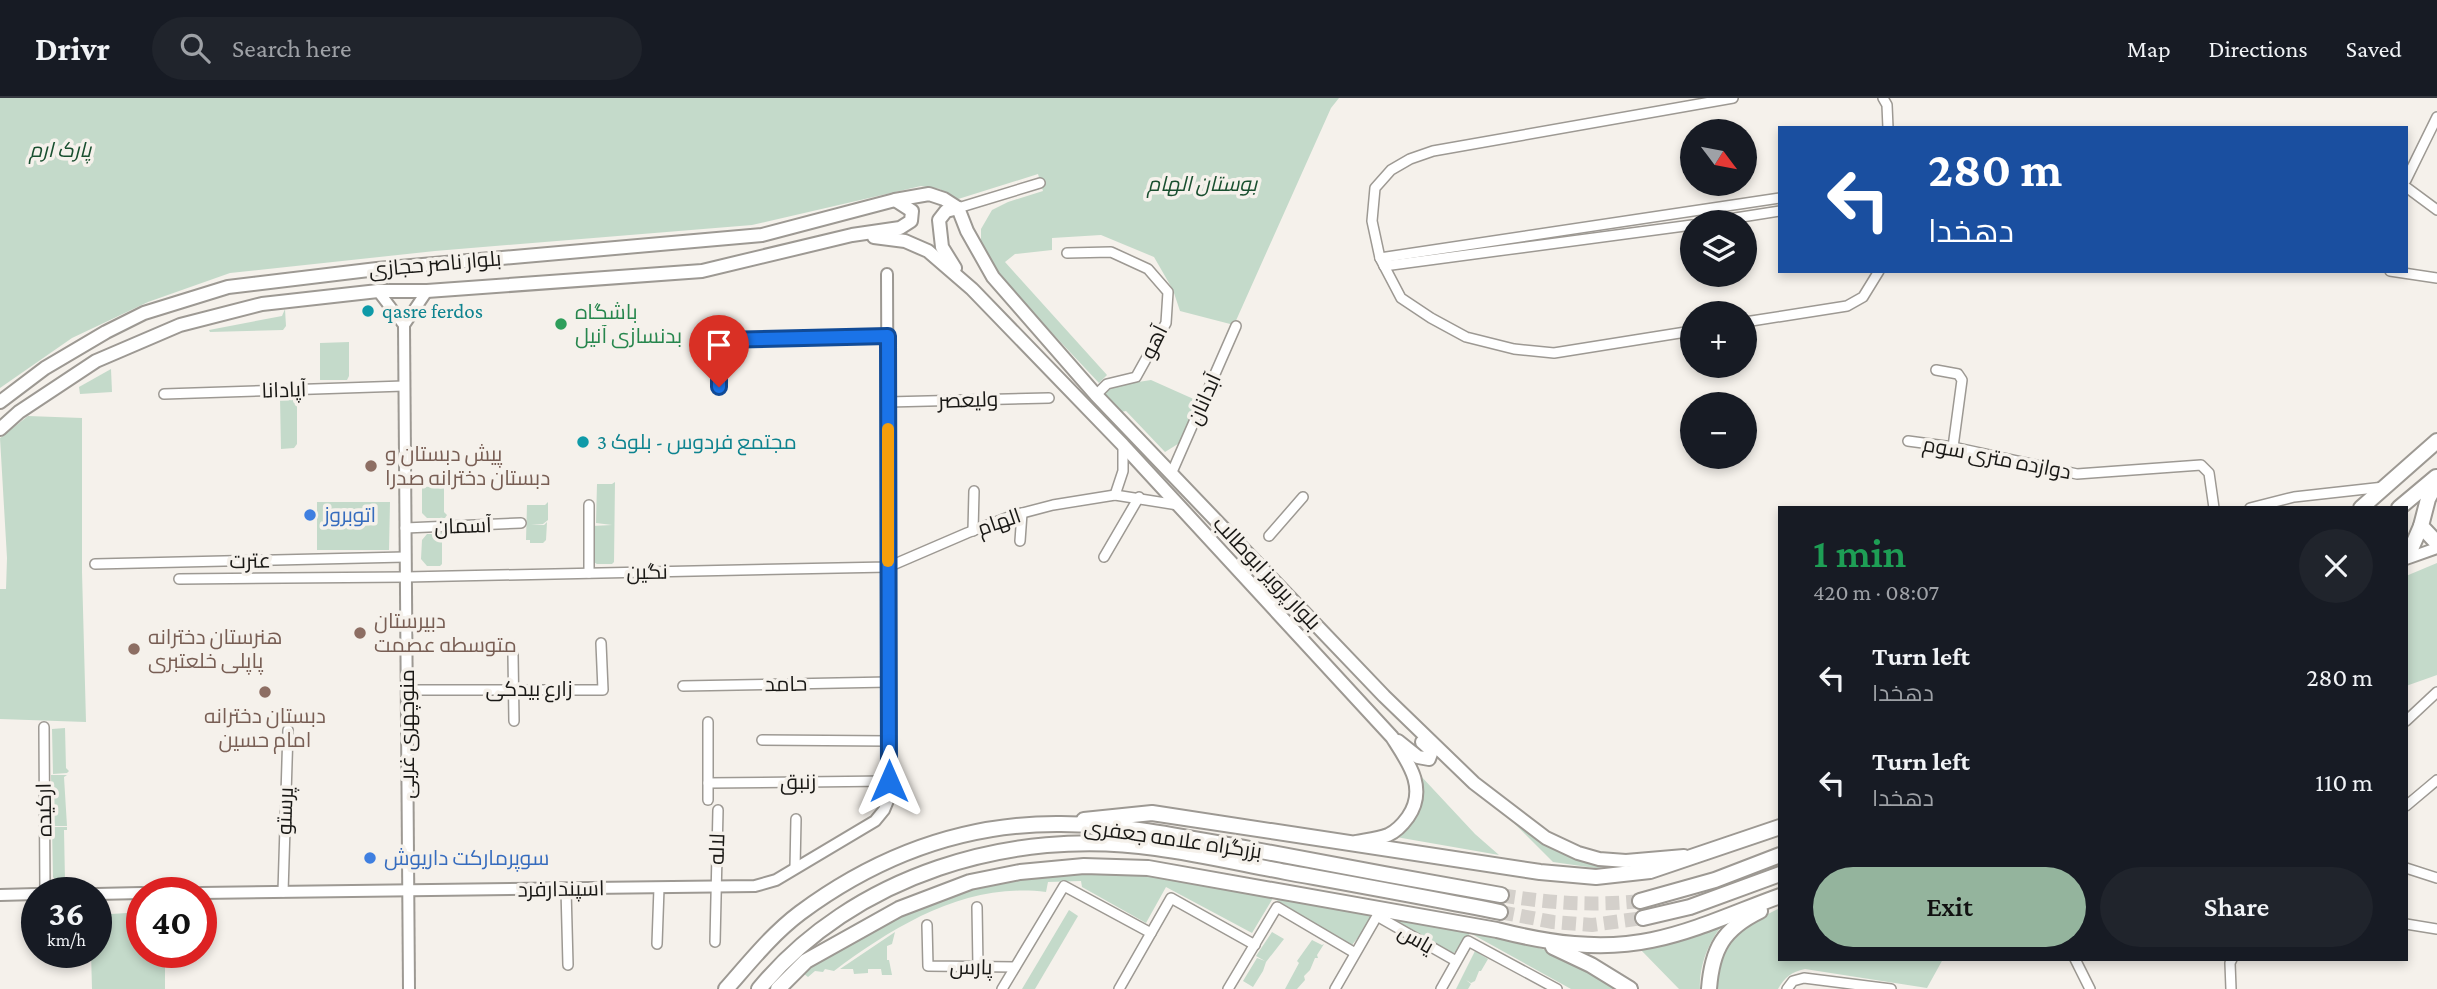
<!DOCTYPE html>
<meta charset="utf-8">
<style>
:root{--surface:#171b24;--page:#20242c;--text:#f1f3f6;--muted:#9ea1a6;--line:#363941;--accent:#94b49d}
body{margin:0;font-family:"Crimson Pro",Cairo,serif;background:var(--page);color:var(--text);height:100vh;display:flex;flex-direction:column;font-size:26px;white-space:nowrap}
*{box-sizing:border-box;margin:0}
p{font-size:23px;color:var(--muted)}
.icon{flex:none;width:38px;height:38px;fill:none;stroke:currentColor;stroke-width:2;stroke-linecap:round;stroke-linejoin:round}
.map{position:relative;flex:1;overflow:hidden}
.details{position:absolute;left:1778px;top:408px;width:630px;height:455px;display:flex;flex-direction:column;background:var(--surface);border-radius:0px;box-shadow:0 4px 10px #0003}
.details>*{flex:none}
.guide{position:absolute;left:1778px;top:28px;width:630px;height:147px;border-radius:0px;box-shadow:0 4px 10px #0003;background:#1a4fa0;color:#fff;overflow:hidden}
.needle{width:46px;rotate:122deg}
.fabs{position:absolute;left:1680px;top:21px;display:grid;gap:14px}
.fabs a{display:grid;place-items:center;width:77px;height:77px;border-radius:50%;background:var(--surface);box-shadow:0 4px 10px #0003;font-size:35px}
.speed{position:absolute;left:21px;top:779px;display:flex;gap:14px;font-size:35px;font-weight:700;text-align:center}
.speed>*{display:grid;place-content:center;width:91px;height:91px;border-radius:50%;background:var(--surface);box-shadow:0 4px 10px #0003;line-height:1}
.speed small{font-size:18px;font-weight:400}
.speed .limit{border:10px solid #d22;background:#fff;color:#111}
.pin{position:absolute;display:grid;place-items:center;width:60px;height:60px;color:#fff;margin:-72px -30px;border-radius:50% 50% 50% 0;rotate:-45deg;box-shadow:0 0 7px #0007}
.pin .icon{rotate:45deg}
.me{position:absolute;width:77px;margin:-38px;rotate:0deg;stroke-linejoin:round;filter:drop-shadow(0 0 5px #0008)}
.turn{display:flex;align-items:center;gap:24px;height:147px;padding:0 35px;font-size:32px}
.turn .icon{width:91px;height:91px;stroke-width:2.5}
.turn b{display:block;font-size:49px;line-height:60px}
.round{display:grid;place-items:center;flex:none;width:74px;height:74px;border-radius:37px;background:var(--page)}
.summary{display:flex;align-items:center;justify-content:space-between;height:119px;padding:0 35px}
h1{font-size:42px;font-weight:600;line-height:52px;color:#1e9e55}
.primary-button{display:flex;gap:14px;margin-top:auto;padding:14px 35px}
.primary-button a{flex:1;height:80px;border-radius:42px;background:var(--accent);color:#111;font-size:28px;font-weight:600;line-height:80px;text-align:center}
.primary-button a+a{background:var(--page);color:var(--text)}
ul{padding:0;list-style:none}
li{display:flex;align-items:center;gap:21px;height:105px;padding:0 35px}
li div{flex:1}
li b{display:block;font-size:26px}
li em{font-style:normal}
header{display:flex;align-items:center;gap:42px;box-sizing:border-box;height:98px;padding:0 35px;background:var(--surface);border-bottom:2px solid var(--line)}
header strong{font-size:33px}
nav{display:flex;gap:38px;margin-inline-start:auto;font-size:24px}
.search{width:490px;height:63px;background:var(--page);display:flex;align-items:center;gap:18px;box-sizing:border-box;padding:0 24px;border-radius:38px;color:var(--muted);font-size:26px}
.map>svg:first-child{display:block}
.green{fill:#c4daca}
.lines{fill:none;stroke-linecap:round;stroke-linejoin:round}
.trunk-tunnel{stroke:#d4d0cb;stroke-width:14;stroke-dasharray:14 7;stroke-linecap:butt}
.minor-casing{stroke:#9d9993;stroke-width:12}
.tertiary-casing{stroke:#9d9993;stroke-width:14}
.secondary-casing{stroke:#9d9993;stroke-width:16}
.trunk-casing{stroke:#9d9993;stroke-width:18}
.minor{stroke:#fff;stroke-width:9}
.tertiary{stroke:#fff;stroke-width:10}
.secondary{stroke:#fff;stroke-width:12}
.trunk{stroke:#fff;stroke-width:14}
.route-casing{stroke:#114b97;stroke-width:18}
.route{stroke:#1a73e8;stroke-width:12}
.slow{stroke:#f59e0b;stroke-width:12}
.culture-dot{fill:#0f9aa8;stroke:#f5f1eb;stroke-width:2.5}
.leisure-dot{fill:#2e9e5b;stroke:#f5f1eb;stroke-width:2.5}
.education-dot{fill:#8d6e63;stroke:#f5f1eb;stroke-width:2.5}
.shop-dot{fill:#3f7fe0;stroke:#f5f1eb;stroke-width:2.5}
.labels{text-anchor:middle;stroke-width:7;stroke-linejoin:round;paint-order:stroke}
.park-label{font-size:21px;font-style:italic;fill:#194f2f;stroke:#f5f1eb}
.street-label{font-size:21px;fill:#191815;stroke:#f5f1eb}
.culture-label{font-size:21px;fill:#0d838f;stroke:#f5f1eb;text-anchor:start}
.leisure-label{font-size:21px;fill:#27864d;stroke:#f5f1eb;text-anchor:start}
.education-label{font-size:21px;fill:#785e54;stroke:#f5f1eb;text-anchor:start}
.shop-label{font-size:21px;fill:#366cbe;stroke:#f5f1eb;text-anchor:start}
</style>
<header>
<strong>Drivr</strong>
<div class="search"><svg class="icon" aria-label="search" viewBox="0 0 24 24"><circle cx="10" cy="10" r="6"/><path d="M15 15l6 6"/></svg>Search here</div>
<nav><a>Map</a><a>Directions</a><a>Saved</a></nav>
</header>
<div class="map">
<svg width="2437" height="891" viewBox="0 0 2437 891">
<rect width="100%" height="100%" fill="#f5f1eb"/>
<g class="green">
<path d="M0 0H1339L1331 10 1234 227 1180 213 1173 192 1154 159 1101 137 1052 140V152L1015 156 1005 164 1107 277 1099 285 994 173 981 149V131L992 112 1008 104 1043 93 1038 76 955 102 940 91 921 88 752 127 435 153 230 175 148 204 72 240 0 290Z"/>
<path d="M285 211 286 228 283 232 210 234 209 232 282 218Z"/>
<path d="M349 244V278L347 282H320V245Z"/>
<path d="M111 271 112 294 80 296 79 289Z"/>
<path d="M1151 282 1198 303 1181 344 1165 354 1126 313 1121 314 1105 296 1113 288Z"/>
<path d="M297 295V346L294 350 281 351 280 300H293Z"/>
<path d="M28 318 82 320V474L86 624 0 621V491H6L7 460 0 340Z"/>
<path d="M615 384 614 464 612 466H597L592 463V428L612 427 596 425 597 386H612Z"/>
<path d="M444 388V414L447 417 445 420H427L422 415V389Z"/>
<path d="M317 404H390L389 452H317Z"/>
<path d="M548 404V422L543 426H531L544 427 547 424 546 442 543 445H530V442H526L527 407H545Z"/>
<path d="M442 432V466L440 468H427L421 461 422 442 427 436H439Z"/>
<path d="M2437 465V577L2406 588V478Z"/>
<path d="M65 630 66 670 69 673 67 675 53 676 52 631Z"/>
<path d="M1419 676 1475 736 1499 757 1396 739Z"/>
<path d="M51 677H67L64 679 67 728H52Z"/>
<path d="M1511 722 1531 734 1619 768 1595 770 1553 764Z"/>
<path d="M52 729H67V732H64L65 783H56L53 779Z"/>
<path d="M1066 775 1166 779 1480 833 1549 853 1626 891H1571L1470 835 1458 853 1453 855 1377 816 1352 847 1273 800 1252 835 1166 789 1146 825 1082 789 1081 783 1048 784 1046 794C966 784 896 827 834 873L825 871 823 874 815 873 808 879 800 873 865 833 970 787Z"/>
<path d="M1780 810V861H1943L1927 890 1805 871C1791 874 1785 879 1778 891H1711C1718 842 1738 831 1780 810Z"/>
<path d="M1069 812 1078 818 1035 891H1022Z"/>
<path d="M142 814V854H165V891H92L91 854H96V817Z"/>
<path d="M1725 824C1709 842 1699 867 1700 891H1679L1640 851C1670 846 1698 839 1725 824Z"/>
<path d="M895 834 892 846 887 848V862H889L892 877H882L881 871H868V875L854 876 853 871H840Z"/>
<path d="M1272 834 1284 841 1266 864 1263 873 1253 889 1243 883 1257 860 1265 863 1256 858Z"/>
<path d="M1312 842 1322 847 1324 846 1317 857 1318 860H1315L1310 872 1304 878 1305 882 1297 891H1285L1299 865 1297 863Z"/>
<path d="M1475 853 1488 861 1481 873H1479L1475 883 1471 885 1466 882 1471 886 1468 891H1456Z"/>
</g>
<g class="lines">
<g class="trunk-tunnel">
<path d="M1501 797C1548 805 1592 808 1640 803"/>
<path d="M1500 814 1553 824 1592 827 1643 820"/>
</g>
<defs>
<g id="minor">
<path d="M1883 0 1887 7 1888 30"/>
<path d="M2406 82 2437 19"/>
<path d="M2406 89 2437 112"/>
<path d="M958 110 1040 85"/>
<path d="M1710 124 1780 113"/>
<path d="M1067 155 1111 154 1148 171 1168 194 1166 225 1136 279 1107 286 1096 297"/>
<path d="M1380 160 1780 100"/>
<path d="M1384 168 1692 127"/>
<path d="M2390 173 2437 180"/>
<path d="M1745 224 1847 208 1863 199 1879 173"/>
<path d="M1692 233 1554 255 1514 251 1466 239 1431 220 1401 200 1380 160 1372 123 1375 90 1391 72 1410 61 1433 53 1733 0"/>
<path d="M1936 272 1958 276 1962 282 1953 349"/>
<path d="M719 289V242L888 238"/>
<path d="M164 296 404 288"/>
<path d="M888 304 1049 300"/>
<path d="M1908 343 1953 349 2077 376 2201 367 2209 375 2214 410"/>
<path d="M1172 374 1236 228"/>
<path d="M1115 397 1123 373V347"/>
<path d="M2250 410 2294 399 2384 389"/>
<path d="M405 430 521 425"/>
<path d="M973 433 974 393"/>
<path d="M1269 438 1303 399"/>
<path d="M1020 443 1022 415"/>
<path d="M1104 459 1139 399"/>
<path d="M95 466 405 459"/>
<path d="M589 475V407"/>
<path d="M179 481 406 479 888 469 967 435 1011 418 1053 407 1115 397 1178 407"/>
<path d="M513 557 514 623"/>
<path d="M683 588 889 584"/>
<path d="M406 592H603L601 545"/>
<path d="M2406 623 2437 594"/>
<path d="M44 629 45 794"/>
<path d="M762 642 889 643"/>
<path d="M708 685 889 683"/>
<path d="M708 702V624"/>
<path d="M2406 708 2437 682"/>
<path d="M795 770 796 721"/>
<path d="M2406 770 2437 780"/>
<path d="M566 791 568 867"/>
<path d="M283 794 288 632"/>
<path d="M977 809 978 869"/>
<path d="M2406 826 2437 831"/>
<path d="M927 827 928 868 1015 869"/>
<path d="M715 844 718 712"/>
<path d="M657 846 659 790"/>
<path d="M2075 861 2090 891"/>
<path d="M1002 891 1064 788 1151 835"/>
<path d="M1119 891 1171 800 1255 847"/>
<path d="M1228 891 1277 809 1355 855"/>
<path d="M1335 891 1377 818 1456 863"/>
<path d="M1441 891 1468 843 1557 891"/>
<path d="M1787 891 1793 883 1804 880 1891 891"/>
<path d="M2231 891 2230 865 2232 861"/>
</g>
<g id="tertiary">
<path d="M378 193 404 227"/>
<path d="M404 227 409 891"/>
<path d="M404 227 427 193"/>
<path d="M2406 461 2437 450"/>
<path d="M201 795 755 788 776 782 875 723 884 712 889 700 887 176"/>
<path d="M96 796 142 795"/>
<path d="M0 797 37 796"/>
</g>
<g id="secondary">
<path d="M874 139 905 143 928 153 972 191 1123 347 1392 639C1408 664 1428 690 1408 719 1403 726 1397 733 1388 737 1378 741 1366 742 1356 744"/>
<path d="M955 170 942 149 939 122 946 113 958 110"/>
<path d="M0 304 45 270 106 234 144 215 228 189 377 171 762 137 895 102 929 96 944 101 958 110 967 133 993 179 1096 297 1384 598 1474 685 1546 740 1578 755 1599 761 1626 763 1684 758"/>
<path d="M0 331 19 314 96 263 180 227 262 206 378 193H427L702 173 852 137 900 130 911 123 912 113 895 102"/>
<path d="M1398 643 1418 659 1429 661 1432 653 1422 644"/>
</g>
<g id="trunk">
<path d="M2437 384 2428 401 2421 428 2437 445"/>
<path d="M2361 410 2437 343"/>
<path d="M2399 410 2436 379"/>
<path d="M2406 457 2411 451 2421 428"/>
<path d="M1084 722 1152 715 1540 774 1596 779 1650 773 1780 729"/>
<path d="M1640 803 1715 782 1780 757"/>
<path d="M1643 820 1690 809 1780 776"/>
<path d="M1553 849 1591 867 1630 891"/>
<path d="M726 891C749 865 772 836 800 815 877 758 965 725 1061 726 1125 726 1188 740 1250 751 1334 767 1417 782 1501 797"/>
<path d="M759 891C853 777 1012 729 1156 750 1200 756 1243 766 1286 774 1357 787 1429 800 1500 814"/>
<path d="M778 891 806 863 899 811 970 784 1020 774 1084 768 1148 770 1497 832C1548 845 1600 853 1652 842 1696 833 1738 813 1780 798"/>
<path d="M1709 891C1712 851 1723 831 1760 813"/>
</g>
</defs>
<use href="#minor" class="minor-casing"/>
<use href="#tertiary" class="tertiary-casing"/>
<use href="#secondary" class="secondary-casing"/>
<use href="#trunk" class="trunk-casing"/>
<use href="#minor" class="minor"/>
<use href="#tertiary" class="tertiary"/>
<use href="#secondary" class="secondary"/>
<use href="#trunk" class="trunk"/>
</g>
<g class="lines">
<defs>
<path id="route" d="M719 289V242L888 238 889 683"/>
</defs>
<use href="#route" class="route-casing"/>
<use href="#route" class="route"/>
<path class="slow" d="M888 331V463"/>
</g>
<g class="culture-dot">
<circle cx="368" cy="213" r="7"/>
<circle cx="583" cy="344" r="7"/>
</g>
<circle class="leisure-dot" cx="561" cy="226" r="7"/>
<g class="education-dot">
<circle cx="371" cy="368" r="7"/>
<circle cx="360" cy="535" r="7"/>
<circle cx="134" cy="551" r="7"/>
<circle cx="265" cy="594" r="7"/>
</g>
<g class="shop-dot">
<circle cx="310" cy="417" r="7"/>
<circle cx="370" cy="760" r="7"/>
</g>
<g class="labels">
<g class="park-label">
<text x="60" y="59">پارک ارم</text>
<text x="1202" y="93">بوستان الهام</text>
</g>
<g class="street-label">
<text transform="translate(435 166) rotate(-5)" y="7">بلوار ناصر حجازی</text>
<text transform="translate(1154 244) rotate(-64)" y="7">آهو</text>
<text transform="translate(284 292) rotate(-2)" y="7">آپادانا</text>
<text transform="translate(1204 301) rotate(-66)" y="7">آبدانان</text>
<text transform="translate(968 302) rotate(-2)" y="7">ولیعصر</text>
<text transform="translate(1997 360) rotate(11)" y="7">دوازده متری سوم</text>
<text transform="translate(999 424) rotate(-19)" y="7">الهام</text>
<text transform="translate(463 428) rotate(-2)" y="7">آسمان</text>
<text transform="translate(250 463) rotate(-1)" y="7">عترت</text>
<text transform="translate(647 474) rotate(-1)" y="7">نگین</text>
<text transform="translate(1267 475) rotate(47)" y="7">بلوار پرویز ابوطالب</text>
<text transform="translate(786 586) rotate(-1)" y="7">حامد</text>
<text x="529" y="598">زارع بیدکی</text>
<text transform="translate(407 636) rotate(-90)" y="7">منوچهری غربی</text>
<text transform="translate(798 684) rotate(-1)" y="7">زنبق</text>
<text transform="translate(44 712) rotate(-91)" y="7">ارکیده</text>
<text transform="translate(285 713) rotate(-88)" y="7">پرستو</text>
<text transform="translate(1173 741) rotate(8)" y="7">بزرگراه علامه جعفری</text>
<text transform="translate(717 751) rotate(-88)" y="7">لاله</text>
<text transform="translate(561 791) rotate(-1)" y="7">اسپندارفرد</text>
<text transform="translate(1416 841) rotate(30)" y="7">یاس</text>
<text transform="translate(971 869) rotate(1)" y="7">پارس</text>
</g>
<g class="culture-label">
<text x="382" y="220">qasre ferdos</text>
<text x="597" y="351">مجتمع فردوس - بلوک 3</text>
</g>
<g class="leisure-label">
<text x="575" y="221">باشگاه<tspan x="575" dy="24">بدنسازی آنیل</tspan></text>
</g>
<g class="education-label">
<text x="385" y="363">پیش دبستان و<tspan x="385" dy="24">دبستان دخترانه صدرا</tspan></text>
<text x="374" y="530">دبیرستان<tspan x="374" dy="24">متوسطه عصمت</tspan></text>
<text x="148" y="546">هنرستان دخترانه<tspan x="148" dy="24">پاپلی خلعتبری</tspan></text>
<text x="265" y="625" text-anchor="middle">دبستان دخترانه<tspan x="265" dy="24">امام حسین</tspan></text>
</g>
<g class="shop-label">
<text x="324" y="424">اتوبروز</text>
<text x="384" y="767">سوپرمارکت داریوش</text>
</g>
</g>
</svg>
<div class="fabs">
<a><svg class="needle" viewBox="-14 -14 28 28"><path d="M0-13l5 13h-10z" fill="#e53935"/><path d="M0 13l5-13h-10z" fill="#9ea1a6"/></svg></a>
<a><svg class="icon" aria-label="layers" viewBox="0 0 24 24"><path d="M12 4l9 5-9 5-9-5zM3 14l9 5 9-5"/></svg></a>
<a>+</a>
<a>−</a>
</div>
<div class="speed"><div>36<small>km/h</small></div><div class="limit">40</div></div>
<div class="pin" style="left:719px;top:289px;background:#d93025"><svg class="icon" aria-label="arrive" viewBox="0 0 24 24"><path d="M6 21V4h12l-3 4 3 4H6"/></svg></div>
<svg class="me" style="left:889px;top:683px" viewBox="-20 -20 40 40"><path d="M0-17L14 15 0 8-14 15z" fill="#1a73e8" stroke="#fff" stroke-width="4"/></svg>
<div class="guide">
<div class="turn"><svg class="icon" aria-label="left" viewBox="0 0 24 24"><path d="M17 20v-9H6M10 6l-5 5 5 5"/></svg><div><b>280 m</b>دهخدا</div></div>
</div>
<section class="details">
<div class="summary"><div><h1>1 min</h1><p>420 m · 08:07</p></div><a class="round"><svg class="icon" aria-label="close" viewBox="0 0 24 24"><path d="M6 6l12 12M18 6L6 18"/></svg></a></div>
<ul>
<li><svg class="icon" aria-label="left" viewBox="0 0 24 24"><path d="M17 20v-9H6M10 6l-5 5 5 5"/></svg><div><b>Turn left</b><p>دهخدا</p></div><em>280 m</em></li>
<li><svg class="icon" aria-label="left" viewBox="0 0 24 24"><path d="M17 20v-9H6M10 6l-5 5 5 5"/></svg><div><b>Turn left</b><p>دهخدا</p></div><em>110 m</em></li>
</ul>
<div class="primary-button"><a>Exit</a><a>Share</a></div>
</section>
</div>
